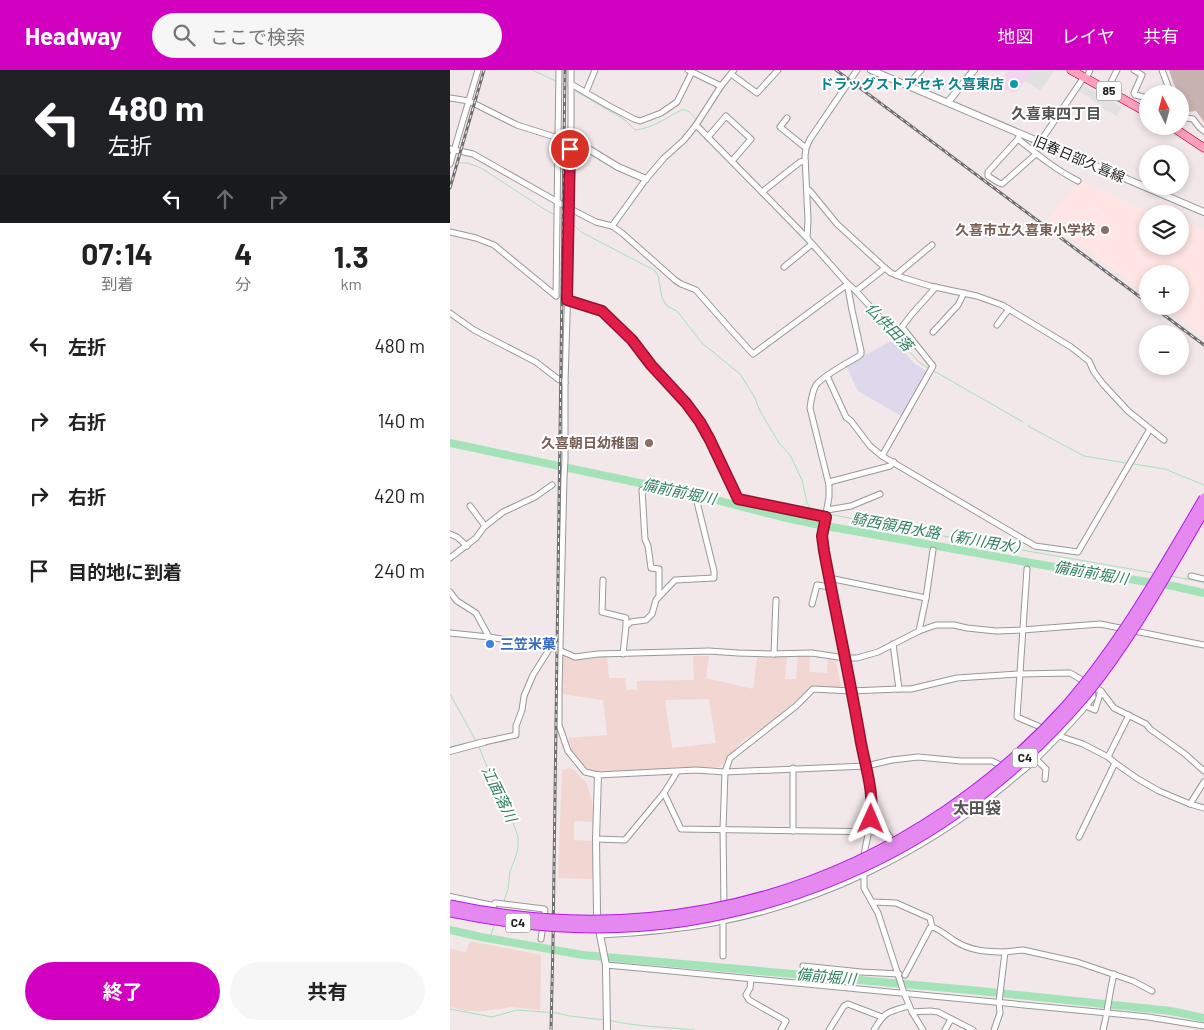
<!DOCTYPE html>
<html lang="ja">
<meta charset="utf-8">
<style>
:root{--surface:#fff;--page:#f6f6f6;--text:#222;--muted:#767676;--accent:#d200c0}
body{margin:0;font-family:Barlow,"Noto Sans JP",sans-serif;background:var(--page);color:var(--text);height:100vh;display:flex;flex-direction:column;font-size:19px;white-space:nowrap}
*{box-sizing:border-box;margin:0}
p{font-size:16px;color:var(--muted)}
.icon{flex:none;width:28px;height:28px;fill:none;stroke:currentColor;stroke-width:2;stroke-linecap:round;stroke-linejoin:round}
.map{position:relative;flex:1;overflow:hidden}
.panel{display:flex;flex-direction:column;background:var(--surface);width:450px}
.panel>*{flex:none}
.guide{background:#202124;color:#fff;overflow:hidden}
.needle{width:32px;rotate:354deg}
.controls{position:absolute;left:689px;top:15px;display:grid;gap:10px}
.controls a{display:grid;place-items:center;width:50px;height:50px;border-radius:50%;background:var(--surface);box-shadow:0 2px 8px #0003;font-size:25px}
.pin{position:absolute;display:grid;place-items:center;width:42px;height:42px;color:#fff;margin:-21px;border:2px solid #fff;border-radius:50%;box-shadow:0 1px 5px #0007}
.me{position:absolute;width:55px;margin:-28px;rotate:1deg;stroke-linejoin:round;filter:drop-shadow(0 0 4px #0008)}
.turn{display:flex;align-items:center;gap:18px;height:105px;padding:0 25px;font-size:22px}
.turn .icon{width:65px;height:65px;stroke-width:2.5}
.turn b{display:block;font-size:35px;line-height:42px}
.lanes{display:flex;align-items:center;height:48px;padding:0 25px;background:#0003;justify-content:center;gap:25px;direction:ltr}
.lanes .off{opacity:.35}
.eta{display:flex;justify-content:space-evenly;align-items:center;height:85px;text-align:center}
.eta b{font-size:30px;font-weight:700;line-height:35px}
.cta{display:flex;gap:10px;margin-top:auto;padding:10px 25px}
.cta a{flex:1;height:58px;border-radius:30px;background:var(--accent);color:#fff;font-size:20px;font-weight:700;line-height:58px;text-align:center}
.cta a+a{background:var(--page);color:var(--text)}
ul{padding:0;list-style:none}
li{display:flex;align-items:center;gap:15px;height:75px;padding:0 25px}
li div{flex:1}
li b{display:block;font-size:19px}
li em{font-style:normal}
header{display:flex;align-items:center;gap:30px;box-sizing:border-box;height:70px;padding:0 25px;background:var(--accent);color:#fff}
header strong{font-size:24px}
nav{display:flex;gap:28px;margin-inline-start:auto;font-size:18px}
.search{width:350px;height:45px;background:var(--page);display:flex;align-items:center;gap:12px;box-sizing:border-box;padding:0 18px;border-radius:28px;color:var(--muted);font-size:19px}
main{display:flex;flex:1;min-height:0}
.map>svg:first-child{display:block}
.commercial{fill:#f4d5f0}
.industrial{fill:#ddd8ec}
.education{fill:#ffe5e3}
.construction{fill:#c8b3b1}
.farmland{fill:#f2d6d1;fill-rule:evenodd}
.parking{fill:#e1e1e1}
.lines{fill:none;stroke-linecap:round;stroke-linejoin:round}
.stream{stroke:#a3e3b7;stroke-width:1}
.river{stroke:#a3e3b7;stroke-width:8}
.minor-casing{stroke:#989898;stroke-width:7}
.tertiary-casing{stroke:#989898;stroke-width:8}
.primary-casing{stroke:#9e0027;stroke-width:9}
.minor{stroke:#fff;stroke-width:5}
.tertiary{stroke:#fff;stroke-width:6}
.primary{stroke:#ff9fc0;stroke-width:8}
.rail-casing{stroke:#6f6f6f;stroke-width:3}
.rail{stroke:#fff;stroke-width:1;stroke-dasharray:4;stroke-linecap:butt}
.motorway-bridge-casing{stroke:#b518ec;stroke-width:11;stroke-linecap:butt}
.motorway-bridge{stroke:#e588ef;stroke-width:9}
.route-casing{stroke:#92132f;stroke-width:12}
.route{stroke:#e11d48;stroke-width:9}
.culture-dot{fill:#0f9aa8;stroke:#fff;stroke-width:2}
.education-dot{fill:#8d6e63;stroke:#fff;stroke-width:2}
.shop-dot{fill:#3f7fe0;stroke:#fff;stroke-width:2}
.labels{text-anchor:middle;stroke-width:4;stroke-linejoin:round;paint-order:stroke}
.shield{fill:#fff;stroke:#646464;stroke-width:1}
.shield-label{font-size:12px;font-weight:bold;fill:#212121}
.culture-label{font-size:14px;font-weight:bold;fill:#0d838f;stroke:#fff;text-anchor:end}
.street-label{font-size:14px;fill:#212121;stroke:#fff}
.education-label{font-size:14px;font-weight:bold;fill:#785e54;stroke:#fff;text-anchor:end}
.shop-label{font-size:14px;font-weight:bold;fill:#366cbe;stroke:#fff;text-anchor:start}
.neighbourhood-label{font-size:15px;font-weight:bold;fill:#545454;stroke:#fff}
.water-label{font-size:15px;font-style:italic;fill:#32805f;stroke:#fff}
.quarter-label{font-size:16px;font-weight:bold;fill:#545454;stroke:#fff}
</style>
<header>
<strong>Headway</strong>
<div class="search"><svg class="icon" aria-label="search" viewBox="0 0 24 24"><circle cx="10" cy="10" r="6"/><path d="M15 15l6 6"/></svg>ここで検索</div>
<nav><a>地図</a><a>レイヤ</a><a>共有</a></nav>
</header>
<main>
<section class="panel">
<div class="guide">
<div class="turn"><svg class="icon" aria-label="left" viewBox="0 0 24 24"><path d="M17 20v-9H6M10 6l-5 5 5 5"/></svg><div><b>480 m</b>左折</div></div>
<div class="lanes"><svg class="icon" aria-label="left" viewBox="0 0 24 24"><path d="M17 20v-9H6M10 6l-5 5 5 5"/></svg><svg class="icon off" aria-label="ahead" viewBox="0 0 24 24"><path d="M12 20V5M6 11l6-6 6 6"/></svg><svg class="icon off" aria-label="right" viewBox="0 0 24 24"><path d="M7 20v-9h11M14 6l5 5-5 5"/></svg></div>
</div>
<div class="eta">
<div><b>07:14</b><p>到着</p></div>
<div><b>4</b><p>分</p></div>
<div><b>1.3</b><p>km</p></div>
</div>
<ul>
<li><svg class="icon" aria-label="left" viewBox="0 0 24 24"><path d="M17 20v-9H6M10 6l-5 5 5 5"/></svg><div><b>左折</b></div><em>480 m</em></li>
<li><svg class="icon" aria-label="right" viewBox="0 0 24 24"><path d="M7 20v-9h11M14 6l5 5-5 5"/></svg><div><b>右折</b></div><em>140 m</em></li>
<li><svg class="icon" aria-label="right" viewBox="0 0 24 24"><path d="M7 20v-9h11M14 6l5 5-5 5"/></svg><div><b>右折</b></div><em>420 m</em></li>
<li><svg class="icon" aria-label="arrive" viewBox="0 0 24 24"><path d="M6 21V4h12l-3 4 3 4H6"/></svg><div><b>目的地に到着</b></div><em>240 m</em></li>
</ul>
<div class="cta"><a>終了</a><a>共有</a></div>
</section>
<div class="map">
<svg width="754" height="960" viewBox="0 0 754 960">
<rect width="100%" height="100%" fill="#f2e7e9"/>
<path class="commercial" d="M559 0H605L590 20 575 11 566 22 545 17Z"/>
<path class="industrial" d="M443 270 464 293 478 302 451 346 408 321 396 296Z"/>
<path class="education" d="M629 110 680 134 706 143 713 129 721 132 716 144H698V176H730V151L754 159V267L713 236H730V204H698L697 225 598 150Z"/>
<path class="construction" d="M719 0H754V52L746 41 737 42 730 27V24H729L723 12Z"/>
<g class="farmland">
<path d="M111 583 124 589 157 586 159 608H175L177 620H187V611L244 610 243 586H259L256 608 303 619 307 588 337 586 335 609H346L348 586 360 587 359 602 377 603 378 589 386 591 391 617 360 618 318 655 292 671 270 697 147 702 136 699 122 681 118 668 157 665 153 630 112 624ZM259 629 266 673 222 678 215 630Z"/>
<path d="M120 698 124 700 136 712 142 730 143 742H145V752L124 751V770L145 771V809L108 808 112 700Z"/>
<path d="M20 871 91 885 90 940 62 937 34 941H17L0 937V879L16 882Z"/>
</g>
<g class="parking">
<path d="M583 0H605L590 20 575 11Z"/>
<path d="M631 14 672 37 667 46 649 36V34L628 20Z"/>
</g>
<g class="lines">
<g class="stream">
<path d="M82 0 106 11"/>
<path d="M110 13 119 17"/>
<path d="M124 20 175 50 185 60C203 58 216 48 231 40 239 39 241 44 246 49"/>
<path d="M251 55 258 64"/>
<path d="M262 68 281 86"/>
<path d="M286 92 298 104"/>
<path d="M3 93H18L31 98 94 139 105 145"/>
<path d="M303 109 312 118"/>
<path d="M330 144 357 173"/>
<path d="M108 147 116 150"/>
<path d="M122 153 131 162 204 200 208 205 212 228 217 236 227 241 252 273 290 304 304 326 310 341 329 373 340 385 352 410 357 433 361 440 374 443"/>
<path d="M362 178 370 187"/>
<path d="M444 265 470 293 478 298"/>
<path d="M484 301 573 352"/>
<path d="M578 356 634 386 676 393"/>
<path d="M684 394 715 399 754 415"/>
<path d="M378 444 514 470 704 503"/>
<path d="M720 506 754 512"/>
<path d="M0 624 26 671"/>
<path d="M29 677 45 716 53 728 60 744 68 767V778L65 789 60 801 58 819 54 831"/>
<path d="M40 868 44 855"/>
<path d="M0 939 42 947 67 940 107 943 120 946 154 950"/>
<path d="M158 950C187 957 216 957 245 960"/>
</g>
<g class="river">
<path d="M0 373 251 426 332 447 365 454 604 497 723 516 754 523"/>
<path d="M0 860 31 867 133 885 520 920 721 941 754 948"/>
</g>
<defs>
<g id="minor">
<path d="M121 0V14L159 36 184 49 190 51 211 43 227 32 242 2"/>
<path d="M238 0 271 16"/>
<path d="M684 0 692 5 684 23 685 25 698 28"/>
<path d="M712 0 721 24"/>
<path d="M281 4 307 23 328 0"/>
<path d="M636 9 640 0"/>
<path d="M121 14V72L123 74"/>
<path d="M457 16 471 0"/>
<path d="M657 20 667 0"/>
<path d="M136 22 145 0"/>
<path d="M0 28 19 31 67 55 108 68 106 226"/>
<path d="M730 47 743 49 750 58 754 61"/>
<path d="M337 48 330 57 356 78"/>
<path d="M246 55 312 122 350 92 355 91"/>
<path d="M569 66 568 69C588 85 606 100 628 111"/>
<path d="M258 67 276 46 301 69 282 91"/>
<path d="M108 68 109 0"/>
<path d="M568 69 538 102V106L549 113 552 114 586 84"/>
<path d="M590 72 634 7"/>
<path d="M0 79 23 84 113 135 146 152 162 156 172 163 225 210 231 214 246 220 282 261 303 284 395 216H397"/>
<path d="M0 94 28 0"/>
<path d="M357 119 360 121 387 154 435 198 441 203 454 208 480 216 527 226 552 235 621 277 639 291 644 302 653 314 678 341 714 370"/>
<path d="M312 122 357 168"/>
<path d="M119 137V177L115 313V390L114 407 109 620V655L118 681 135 702 148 705 246 700 275 702 416 696 442 690 468 687 511 691H542L548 694"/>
<path d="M162 156 196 109 214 88 234 70 246 55 271 16 284 0"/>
<path d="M0 162 26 168 44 175 106 226"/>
<path d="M334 197 362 174"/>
<path d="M446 205 482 175"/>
<path d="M397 213 406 221 444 263 452 257 461 245 486 217"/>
<path d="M406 221 435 198"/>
<path d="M117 230 152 241 182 270 201 295 236 333 250 352 260 369 288 429 376 447"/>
<path d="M0 243 24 260 86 292 108 309 115 313"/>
<path d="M547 255 559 239"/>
<path d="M483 262 508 235 514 223"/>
<path d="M377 306 396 347 401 351 420 376 432 386 483 296 452 257"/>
<path d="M432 386 585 476 628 482 700 359"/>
<path d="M379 412 440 396 444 392"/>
<path d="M192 420 195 469 198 476 201 498 209 499V526"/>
<path d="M20 436 35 456"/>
<path d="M377 440 401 436 430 424"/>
<path d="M0 464 7 467 17 476"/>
<path d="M0 488 26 468 34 457 53 442 85 427 102 415"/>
<path d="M577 499 567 647 595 659"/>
<path d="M741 506 754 509"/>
<path d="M379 508 476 528"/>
<path d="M153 510 152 542 176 548V556"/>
<path d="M0 522 7 531 26 543 39 567"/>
<path d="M362 534 367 515 381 517"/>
<path d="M469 561 476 528 483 480"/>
<path d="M0 563 39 567 104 578 125 587 148 584 259 581 288 583 320 584 362 583 395 588H407L428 582 469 561 486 555H504L517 558 546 561 572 560 650 554 754 575"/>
<path d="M173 584 176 556 181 552 196 550 202 544 206 530 225 510 264 508V501L247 432"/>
<path d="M324 584 326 530"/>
<path d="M395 588 379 508 372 466 379 427V415L360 338C361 330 362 322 366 315 374 305 397 293 409 286L411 284V281L402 240 397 213 357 168 358 150 355 86 356 78 360 69 407 0"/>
<path d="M449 619H461L507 608 569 604 620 603 651 621 664 638 696 654 700 659 735 684 754 701"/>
<path d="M642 619 643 627 636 636 645 640 651 621"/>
<path d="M607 665 615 668 633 674 658 687 665 693 688 709 709 721 740 734 754 738"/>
<path d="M34 672 66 665V656L72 640 74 626 83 605 100 578"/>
<path d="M658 687 679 645"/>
<path d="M586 689 596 699 595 709"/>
<path d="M343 698V761"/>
<path d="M214 723 231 759 436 762 440 767"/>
<path d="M740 734 754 712"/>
<path d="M629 767 665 693"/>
<path d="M146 769 175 770 214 723 227 702"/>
<path d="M414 787C415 774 420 761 421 747 424 730 420 713 416 696"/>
<path d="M414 803V818L428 843 454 923 462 942 473 960"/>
<path d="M422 832 446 833 480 848 482 857 480 858 455 905"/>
<path d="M274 836 273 759 275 702 280 688 346 636 363 619 401 621 449 619 443 574"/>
<path d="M42 839 45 833 94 839 95 840 91 869"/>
<path d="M482 857C491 860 497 866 505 871 520 881 538 882 555 882L549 932 550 943 544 960"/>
<path d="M150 865C187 863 225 860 263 853 371 833 473 783 558 713 567 705 578 697 587 688 604 672 620 654 636 636"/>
<path d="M555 882 573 880 627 892 683 911 702 921"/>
<path d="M273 886V849"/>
<path d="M156 895 200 899 658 943 698 947 754 956"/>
<path d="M353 896 411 902 449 904"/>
<path d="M301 909 300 918 296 925 299 930 336 951 331 960"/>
<path d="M462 942 480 941 488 942 523 960"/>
<path d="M379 960 394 936 398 934 432 947"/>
<path d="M424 960C435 941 438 942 459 936"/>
<path d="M495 960 501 949"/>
<path d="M653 960C658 941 659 923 664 904"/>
</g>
<g id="tertiary">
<path d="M421 0 754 142"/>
<path d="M498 32 524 0"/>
<path d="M119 137 120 79 123 74H127L132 75 168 97 196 109"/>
<path d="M395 588 413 681 416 696"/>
<path d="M0 681 34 672"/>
<path d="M148 705 146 769 147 843 149 860 156 895 157 960"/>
<path d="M0 827 43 836"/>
</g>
<g id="primary">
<path d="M621 0 698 43"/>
<path d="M721 56 754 78"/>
</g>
</defs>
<use href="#minor" class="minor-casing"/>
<use href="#tertiary" class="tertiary-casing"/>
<use href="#primary" class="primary-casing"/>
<use href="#minor" class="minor"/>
<use href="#tertiary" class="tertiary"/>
<use href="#primary" class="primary"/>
<defs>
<g id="rail">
<path d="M386 0 698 233"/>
<path d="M0 118 34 0"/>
<path d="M702 236 754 275"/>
<path d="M101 960 103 872 115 0"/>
</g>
</defs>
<use href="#rail" class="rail-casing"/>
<use href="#rail" class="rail"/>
<defs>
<g id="motorway-bridge">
<path d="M0 835C173 872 348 841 495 741 539 711 579 677 615 637 670 574 712 500 754 428"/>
<path d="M0 842C76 858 154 863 231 852 256 849 280 843 304 837 437 801 547 730 636 625 682 569 717 503 754 441"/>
</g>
</defs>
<use href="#motorway-bridge" class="motorway-bridge-casing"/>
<use href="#motorway-bridge" class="motorway-bridge"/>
</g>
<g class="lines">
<defs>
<path id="route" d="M120 79 117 230 152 241 182 270 201 295 236 333 250 352 260 370 288 429 376 447 372 466 374 481C386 545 400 609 411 673 416 699 424 722 421 749"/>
</defs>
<use href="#route" class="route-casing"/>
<use href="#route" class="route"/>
</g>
<circle class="culture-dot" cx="564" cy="14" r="5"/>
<g class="education-dot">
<circle cx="655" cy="160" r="5"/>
<circle cx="199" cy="373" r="5"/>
</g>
<circle class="shop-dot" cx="40" cy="574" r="5"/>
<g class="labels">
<g class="shield">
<rect x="646.5" y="11.5" width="25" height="19" rx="4"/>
<rect x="562.5" y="678.5" width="25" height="19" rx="4"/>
<rect x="55.5" y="843.5" width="25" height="19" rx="4"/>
</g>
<g class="shield-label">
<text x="659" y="25">85</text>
<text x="575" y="692">C4</text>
<text x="68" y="857">C4</text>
</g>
<g class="culture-label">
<text x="554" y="19">ドラッグストアセキ 久喜東店</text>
</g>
<g class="street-label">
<text transform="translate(629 89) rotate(23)" y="5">旧春日部久喜線</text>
</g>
<g class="education-label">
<text x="645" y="165">久喜市立久喜東小学校</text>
<text x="189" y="378">久喜朝日幼稚園</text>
</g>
<g class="shop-label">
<text x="50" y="579">三笠米菓</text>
</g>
<g class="neighbourhood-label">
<text x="606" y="49">久喜東四丁目</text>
</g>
<g class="water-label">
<text transform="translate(439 257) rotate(46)" y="5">仏供田落</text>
<text transform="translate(229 422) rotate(12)" y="5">備前前堀川</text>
<text transform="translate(490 464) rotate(10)" y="5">騎西領用水路（新川用水）</text>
<text transform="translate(641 503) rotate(10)" y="5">備前前堀川</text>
<text transform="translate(49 724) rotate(64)" y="5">江面落川</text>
<text transform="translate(376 907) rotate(5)" y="5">備前堀川</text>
</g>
<g class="quarter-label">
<text x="527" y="744">太田袋</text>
</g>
</g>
</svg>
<div class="controls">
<a><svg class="needle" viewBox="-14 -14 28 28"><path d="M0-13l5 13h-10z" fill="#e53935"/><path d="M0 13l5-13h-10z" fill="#767676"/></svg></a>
<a><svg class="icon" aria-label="search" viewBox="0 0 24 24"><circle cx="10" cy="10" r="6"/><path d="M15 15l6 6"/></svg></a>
<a><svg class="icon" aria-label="layers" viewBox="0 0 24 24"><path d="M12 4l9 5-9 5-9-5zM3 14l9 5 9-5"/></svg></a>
<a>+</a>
<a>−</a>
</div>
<div class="pin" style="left:120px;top:79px;background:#d93025"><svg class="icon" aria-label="arrive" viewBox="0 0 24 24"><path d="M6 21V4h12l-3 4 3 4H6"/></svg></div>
<svg class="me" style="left:421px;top:749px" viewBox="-20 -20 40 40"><path d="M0-17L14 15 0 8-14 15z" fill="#e11d48" stroke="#fff" stroke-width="4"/></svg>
</div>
</main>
